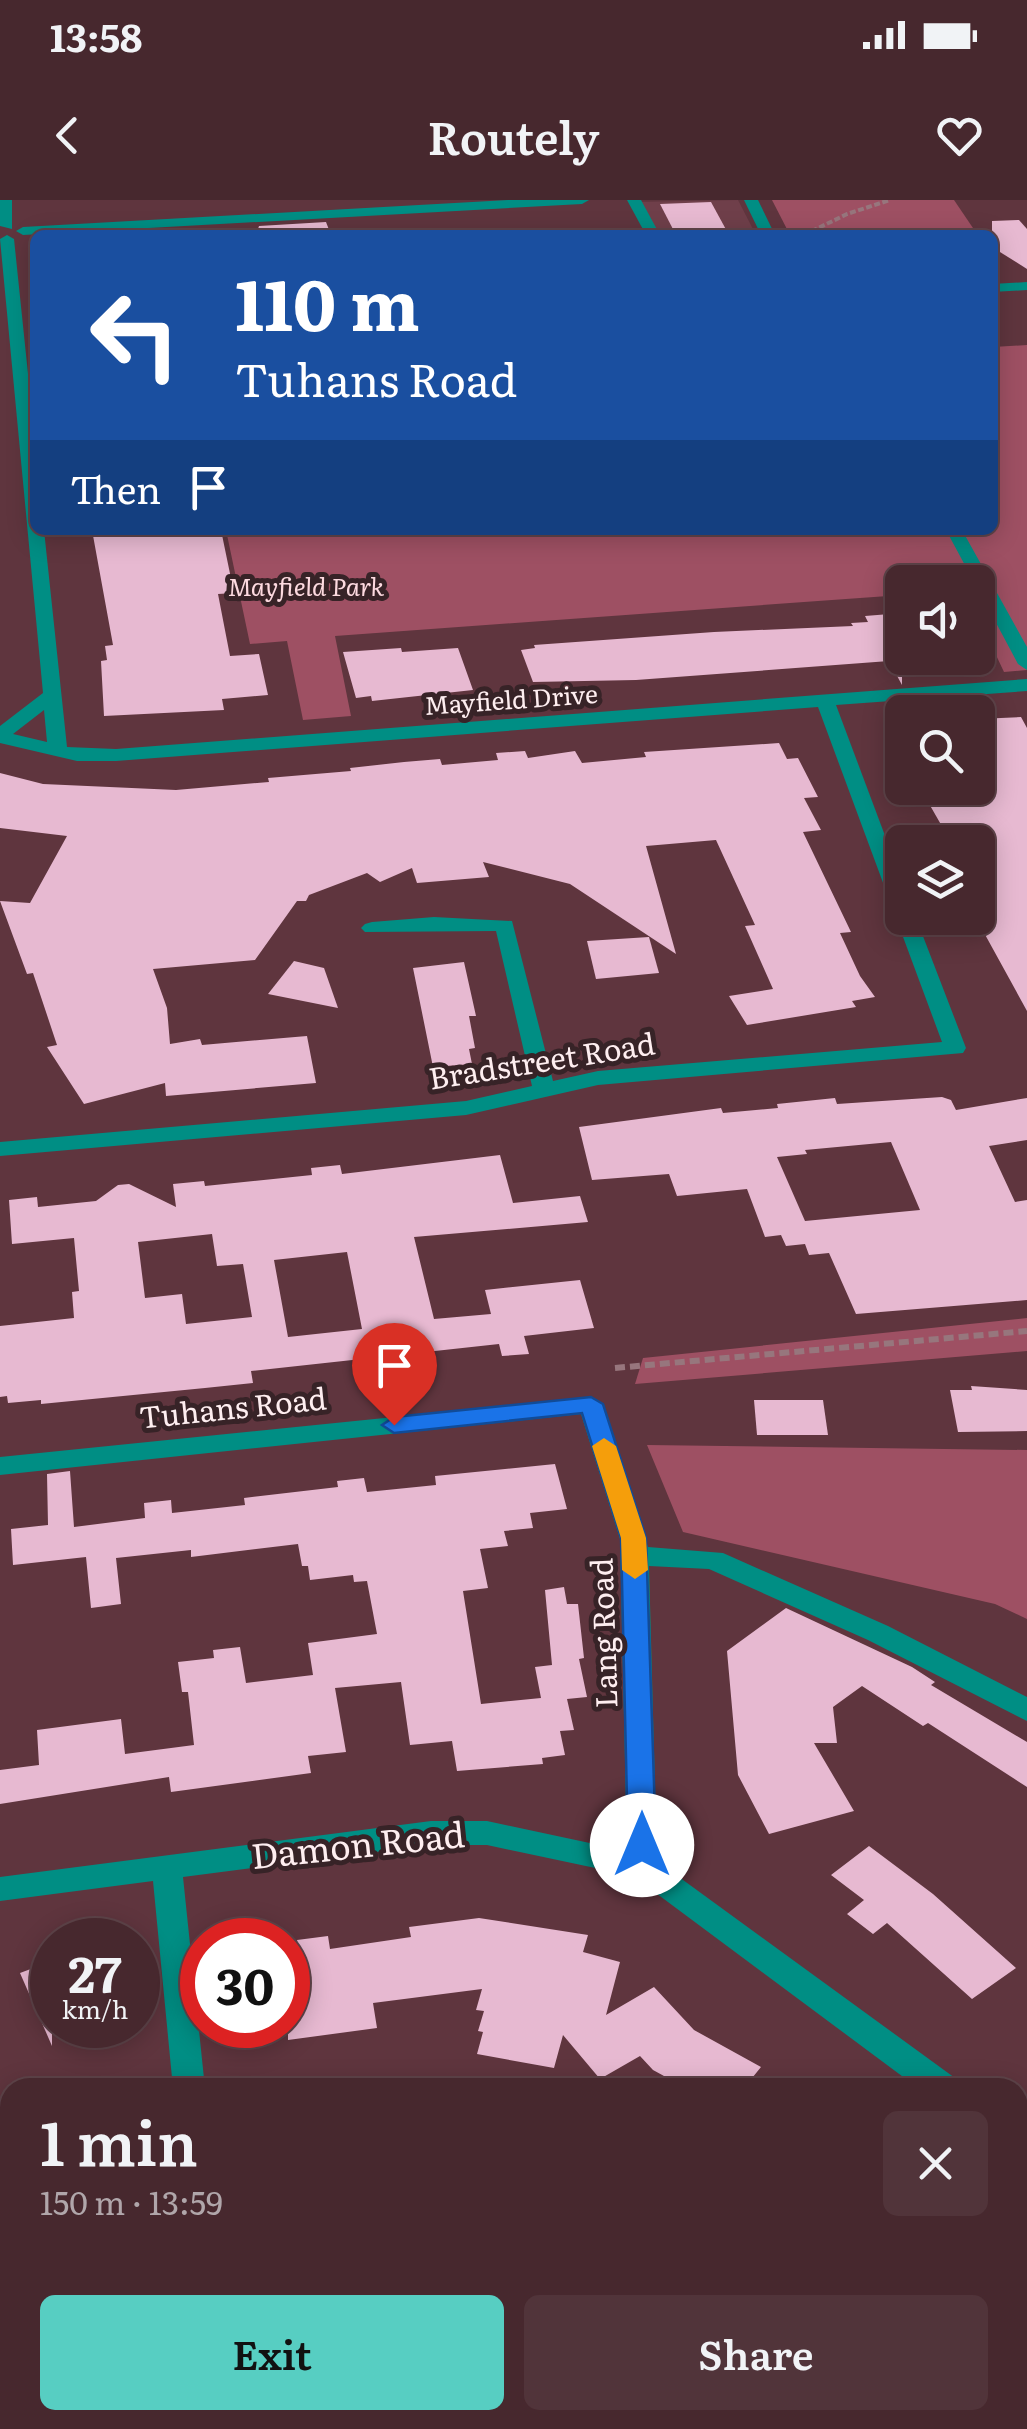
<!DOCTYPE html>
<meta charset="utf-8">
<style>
:root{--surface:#47282e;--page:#51343a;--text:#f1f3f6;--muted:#b0a6aa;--line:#5f444a;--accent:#57cec2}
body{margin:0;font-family:Literata,serif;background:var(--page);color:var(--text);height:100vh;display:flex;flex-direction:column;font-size:38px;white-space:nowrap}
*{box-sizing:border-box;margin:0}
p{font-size:32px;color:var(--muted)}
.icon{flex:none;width:55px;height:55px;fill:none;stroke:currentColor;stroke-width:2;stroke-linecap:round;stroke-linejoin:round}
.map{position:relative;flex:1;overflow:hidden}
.details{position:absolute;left:0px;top:1878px;width:1028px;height:352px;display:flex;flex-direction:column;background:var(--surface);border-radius:30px 30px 0 0;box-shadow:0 5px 25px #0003,0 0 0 2px var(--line)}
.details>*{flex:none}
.hud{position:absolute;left:30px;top:30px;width:968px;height:305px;border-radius:15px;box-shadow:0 5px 25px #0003,0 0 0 2px var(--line);background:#1a4fa0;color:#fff;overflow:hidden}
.buttons{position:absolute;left:885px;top:365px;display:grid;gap:20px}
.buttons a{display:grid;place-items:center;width:110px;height:110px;border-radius:15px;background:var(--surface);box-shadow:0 5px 25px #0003,0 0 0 2px var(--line);font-size:50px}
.speed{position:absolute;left:30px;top:1718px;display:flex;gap:20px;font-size:50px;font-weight:700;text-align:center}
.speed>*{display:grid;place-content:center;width:130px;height:130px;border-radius:50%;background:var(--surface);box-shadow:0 5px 25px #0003,0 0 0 2px var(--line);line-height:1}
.speed small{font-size:25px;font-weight:400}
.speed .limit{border:15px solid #d22;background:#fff;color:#111}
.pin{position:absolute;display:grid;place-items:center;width:85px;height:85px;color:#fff;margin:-102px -42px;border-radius:50% 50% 50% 0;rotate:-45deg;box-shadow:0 0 10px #0007}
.pin .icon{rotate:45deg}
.me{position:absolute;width:110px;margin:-55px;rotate:0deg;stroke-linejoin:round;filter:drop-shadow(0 0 8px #0008)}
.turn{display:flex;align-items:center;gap:35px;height:210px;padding:0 40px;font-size:45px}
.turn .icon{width:130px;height:130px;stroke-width:2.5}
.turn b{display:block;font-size:70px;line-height:85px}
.then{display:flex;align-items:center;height:95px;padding:0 40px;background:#0003;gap:20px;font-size:38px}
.round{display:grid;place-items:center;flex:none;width:105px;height:105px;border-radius:15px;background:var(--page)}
.headline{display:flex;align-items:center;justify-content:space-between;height:170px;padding:0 40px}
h1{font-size:60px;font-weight:600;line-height:75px}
.cta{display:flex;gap:20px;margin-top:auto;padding:20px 40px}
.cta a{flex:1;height:115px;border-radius:15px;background:var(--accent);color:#111;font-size:40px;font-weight:600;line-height:115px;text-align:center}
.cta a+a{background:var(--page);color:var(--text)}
.status{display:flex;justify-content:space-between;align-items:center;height:70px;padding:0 50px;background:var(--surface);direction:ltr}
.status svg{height:28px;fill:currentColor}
header{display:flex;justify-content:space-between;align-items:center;height:130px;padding:0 40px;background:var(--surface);font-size:45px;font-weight:600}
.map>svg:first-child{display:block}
.built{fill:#6f3f4a}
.green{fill:#9e5063}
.building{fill:#e7b9d1;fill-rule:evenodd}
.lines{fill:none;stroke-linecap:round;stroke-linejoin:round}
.path-far1{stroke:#97767d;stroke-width:4;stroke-dasharray:6 2.5;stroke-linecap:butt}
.path{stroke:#97767d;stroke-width:6;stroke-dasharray:10 5;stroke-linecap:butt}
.minor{fill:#008e84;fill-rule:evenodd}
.route{fill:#1a73e8;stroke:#114b97;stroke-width:2.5}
.slow{fill:#f59e0b}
.labels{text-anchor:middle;stroke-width:10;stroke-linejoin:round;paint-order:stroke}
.far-park-label{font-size:25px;font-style:italic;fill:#fddae0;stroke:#372327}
.far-street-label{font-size:25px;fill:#feeef0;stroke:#372327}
.street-label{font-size:30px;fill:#feeef0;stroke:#372327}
.near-street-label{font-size:35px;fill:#feeef0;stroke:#372327}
</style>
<div class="status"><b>13:58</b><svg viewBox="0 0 49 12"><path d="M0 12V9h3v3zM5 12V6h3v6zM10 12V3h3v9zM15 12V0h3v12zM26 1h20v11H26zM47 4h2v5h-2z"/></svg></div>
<header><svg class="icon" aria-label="back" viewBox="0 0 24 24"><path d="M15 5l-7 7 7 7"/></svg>Routely<svg class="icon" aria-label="heart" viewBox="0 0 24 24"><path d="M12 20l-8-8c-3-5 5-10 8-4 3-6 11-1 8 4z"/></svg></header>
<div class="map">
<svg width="1027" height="2229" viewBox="0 0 1027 2229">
<rect width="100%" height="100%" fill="#5f353e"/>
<path class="built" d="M738 0 756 35H649L633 2Z"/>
<g class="green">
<path d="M772 0H954L975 31 790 35Z"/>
<path d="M1027 145V470L1004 472 978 417V382H902V395L335 436 351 516 303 520 287 441 250 444 226 330H992L993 147Z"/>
<path d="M1027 1118V1151L635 1184 643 1158Z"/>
<path d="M647 1245 1027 1250V1419L995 1404 683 1332Z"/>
</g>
<g class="building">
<path d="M711 2 729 35H676L660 4Z"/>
<path d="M1019 20 1027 29V69L992 47V21Z"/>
<path d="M326 22 331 35H256L259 26Z"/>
<path d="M92 330H221L234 393 218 394 230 456 259 454 268 495 222 499 224 510 104 516 101 461 107 460 105 446 113 445Z"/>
<path d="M902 413V485L889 461 636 480 533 482 521 450 535 448 534 445 714 432 853 426 851 423 868 422 865 416Z"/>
<path d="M401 448 402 452 458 448 473 490 372 501 371 496 356 498 343 452Z"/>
<path d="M1021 517 1027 528V811L977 720H984L978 707V642H951L920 588H978V566H991L978 540V519Z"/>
<path d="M779 543 787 559 798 558 818 597 804 598 821 630 803 632 851 732 840 733 860 776 875 797 852 801 856 807 747 825 729 796 773 789 745 726 755 725 716 640 646 646 676 754 570 684 483 662 489 677 417 683 412 668 380 682 367 673 309 695 306 701H297L255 760 153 769 167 808 170 844 200 839 202 845 307 836 316 883 166 896 165 883 84 904 47 847 57 845 33 773 27 774 0 701 30 703 67 636 0 628V573L43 584 176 590 269 582 268 578 351 571 350 568 404 562 440 559 442 565 498 560 496 553 525 551 528 558 575 551 582 563 646 557 644 552Z"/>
<path d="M649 737 659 773 596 779 587 741Z"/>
<path d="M294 761 324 768 338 808 268 794Z"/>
<path d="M464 762 476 816H469L475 848 469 849 472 864 433 867 413 768Z"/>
<path d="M942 897 951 900 956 910 1027 898V940L989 946 1015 1002 1027 1000V1100L856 1114 829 1053 809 1055 805 1044 786 1046 781 1035 765 1037 747 989 677 996 669 974 592 980 579 927 721 908 723 913 778 908 777 904 835 898 837 904ZM891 942 920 1010 805 1021 777 957 807 954 805 950Z"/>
<path d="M500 955 513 1003 580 996 588 1022 414 1037 434 1119 491 1114 485 1090 580 1080 594 1128 524 1136 529 1154 502 1156 499 1144 251 1171 253 1183 205 1188 41 1204V1200L8 1203 7 1196 0 1197V1126L74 1118 72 1092 79 1091 74 1038 12 1044 9 1000 37 997 38 1007 96 1001 118 985 129 984 176 1007 173 984 204 981 205 986 312 975 311 968 340 965 342 974ZM212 1034 217 1066 243 1064 252 1117 186 1124 182 1094 145 1098 138 1042ZM347 1052 362 1129 288 1137 274 1060Z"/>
<path d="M971 1186 1027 1190V1231L958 1232 950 1190H972Z"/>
<path d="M754 1200H823L828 1235H757Z"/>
<path d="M555 1264 567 1309 530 1313 533 1328 504 1331 508 1346 480 1349 488 1388 463 1391 481 1504 541 1498 535 1467 552 1465 545 1390 564 1387 567 1404H578L584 1458 579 1459 587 1497 567 1499 574 1530 560 1531 565 1555 542 1558 543 1564 457 1571 452 1541 410 1545 401 1482 335 1488 346 1552 308 1556 311 1573 171 1592 169 1577 0 1604V1570L39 1565 37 1530 121 1519 125 1554 194 1545 188 1492H182L178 1462 214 1458 213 1450 240 1447 246 1483 313 1475 308 1443 377 1434 367 1381 354 1382 353 1375 310 1380 308 1366H302L298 1344 191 1357V1350L116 1358 121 1404 91 1408 86 1357 13 1365 11 1329 48 1325 47 1274 70 1271 74 1327 145 1318 144 1303 171 1300 172 1313 245 1305 244 1298 338 1287 337 1281 364 1278 367 1292 436 1285 435 1276Z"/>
<path d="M786 1408 912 1467 935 1482 931 1485 1027 1542V1587L928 1523 923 1526 862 1486 833 1507 837 1543H814L854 1611 769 1634 738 1575 727 1451Z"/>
<path d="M869 1646 933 1694 1016 1768 972 1799 887 1723 873 1734 847 1714 864 1700 831 1675Z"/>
<path d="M479 1718 588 1735 583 1752 620 1762 606 1815 654 1787 694 1830 761 1867 744 1888H686L653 1870 640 1856 600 1879 563 1835 554 1868 477 1854 483 1832 478 1831 484 1811 476 1810 482 1789 373 1803 377 1828 288 1840V1753L299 1751 297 1740 328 1736 330 1749 411 1737 409 1727Z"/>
<path d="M52 1761V1846L20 1773Z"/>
</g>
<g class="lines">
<path class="path-far1" d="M804 35 847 14 890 0"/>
<path class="path" d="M615 1168 1027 1131"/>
<g class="minor">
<path d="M0 0H12V29L0 26Z"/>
<path d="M508 0H589L582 4 23 35 16 31 23 27Z"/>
<path d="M627 0H641L660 35H646Z"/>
<path d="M744 0H758L775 35H761Z"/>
<path d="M7 35 14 39 35 241V330H44L67 547 116 549 1027 479V491L836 505 902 681V718H916L966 848 963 853 598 885 466 915 0 956V942L466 901 532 886 496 731 365 732 361 728 365 724 372 722 434 717 512 721 553 881 598 871 942 842 896 718 901 713 892 707 818 507 116 561H77L0 543V526L43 493 0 39ZM44 510 47 542 13 534Z"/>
<path d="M1027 82V90L992 92V84Z"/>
<path d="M946 330H962L1027 447V470L1018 464 978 389V382H974Z"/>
<path d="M591 1197 604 1205 648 1347 723 1353 888 1426 1027 1497V1521L868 1440 709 1369 649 1366 657 1661 955 1878 959 1888H918L633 1676 487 1645H431L183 1677 205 1888H173L153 1681 0 1701V1677L431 1621H487L627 1651 620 1339 581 1214 0 1275V1257Z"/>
<path d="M1018 1928 1027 1931V1963L1018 1960Z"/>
</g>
</g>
<path class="route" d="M591 1197 603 1204 646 1338 656 1645 652 1652 642 1656 632 1652 628 1645 621 1338 582 1213 394 1233 382 1225 394 1217Z"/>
<path class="slow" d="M604 1238 616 1246 646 1338 648 1370 635 1379 622 1370 621 1338 592 1246Z"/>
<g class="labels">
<g class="far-park-label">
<text x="306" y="396">Mayfield Park</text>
</g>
<g class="far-street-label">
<text transform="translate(511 500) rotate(-4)" y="9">Mayfield Drive</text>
</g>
<g class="street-label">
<text transform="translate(542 862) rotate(-9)" y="10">Bradstreet Road</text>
<text transform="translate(233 1209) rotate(-6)" y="10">Tuhans Road</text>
<text transform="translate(605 1433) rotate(-92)" y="10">Lang Road</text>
</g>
<g class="near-street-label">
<text transform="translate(358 1646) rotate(-6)" y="12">Damon Road</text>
</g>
</g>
</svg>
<div class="buttons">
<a><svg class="icon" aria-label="sound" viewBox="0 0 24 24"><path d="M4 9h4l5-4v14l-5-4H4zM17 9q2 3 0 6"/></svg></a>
<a><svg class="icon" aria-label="search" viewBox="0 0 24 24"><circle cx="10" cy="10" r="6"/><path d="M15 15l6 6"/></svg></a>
<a><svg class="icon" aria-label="layers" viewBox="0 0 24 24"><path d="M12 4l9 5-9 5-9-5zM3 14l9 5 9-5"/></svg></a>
</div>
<div class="speed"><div>27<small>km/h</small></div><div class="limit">30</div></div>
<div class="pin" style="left:394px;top:1225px;background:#d93025"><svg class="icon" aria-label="arrive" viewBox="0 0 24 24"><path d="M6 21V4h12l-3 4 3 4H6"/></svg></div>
<svg class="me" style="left:642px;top:1645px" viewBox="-20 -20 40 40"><circle r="19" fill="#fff"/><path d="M0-13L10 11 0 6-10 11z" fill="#1a73e8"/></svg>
<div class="hud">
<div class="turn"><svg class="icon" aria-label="left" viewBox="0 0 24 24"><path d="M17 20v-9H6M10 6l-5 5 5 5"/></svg><div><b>110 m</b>Tuhans Road</div></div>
<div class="then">Then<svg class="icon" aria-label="arrive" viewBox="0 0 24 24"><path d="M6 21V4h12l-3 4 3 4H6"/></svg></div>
</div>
<section class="details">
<div class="headline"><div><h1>1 min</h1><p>150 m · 13:59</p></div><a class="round"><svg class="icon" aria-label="close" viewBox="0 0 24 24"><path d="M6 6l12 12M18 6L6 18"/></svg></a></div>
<div class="cta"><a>Exit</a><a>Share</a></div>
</section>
</div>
